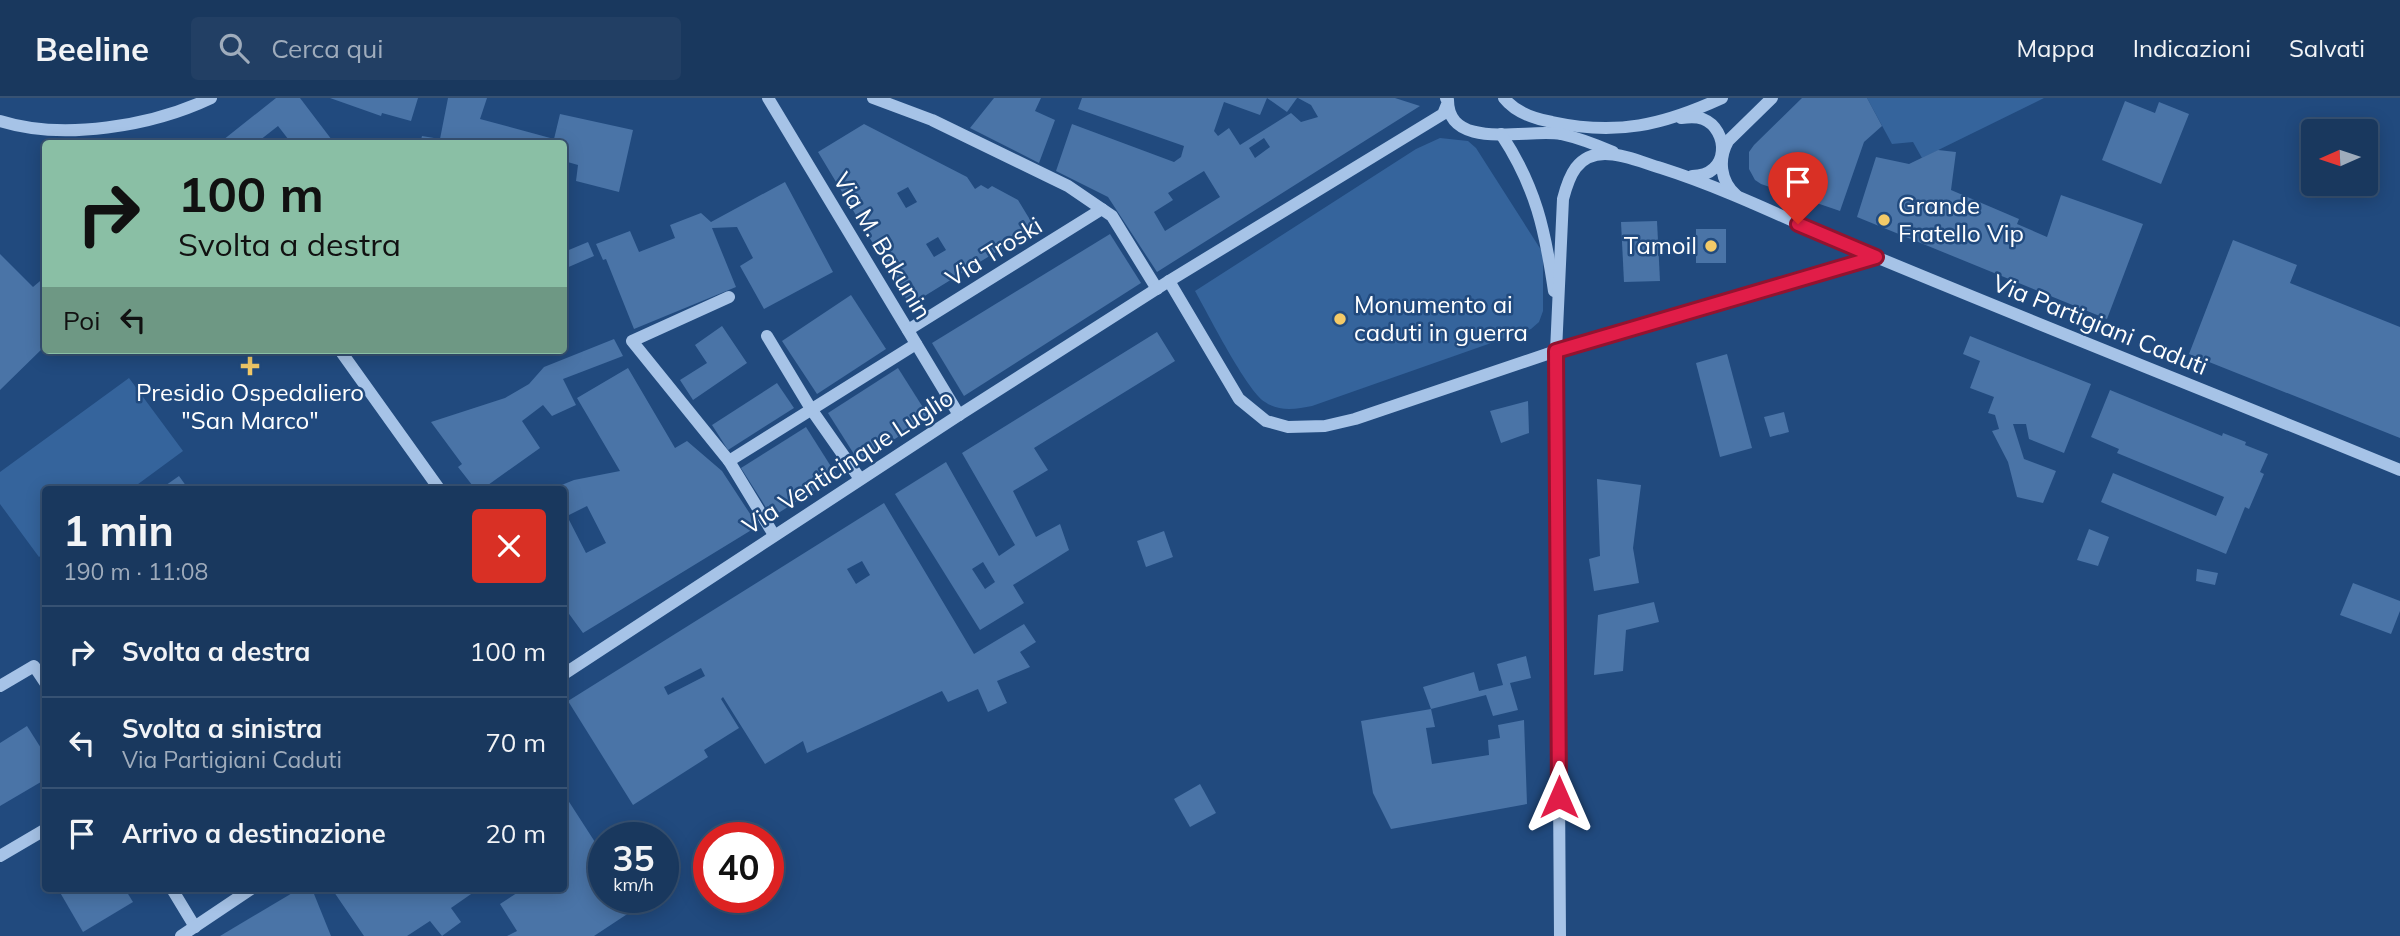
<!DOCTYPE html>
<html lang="it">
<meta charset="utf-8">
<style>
:root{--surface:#19385e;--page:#223f64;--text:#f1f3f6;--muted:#9facbc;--line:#375273}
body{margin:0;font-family:Mulish,sans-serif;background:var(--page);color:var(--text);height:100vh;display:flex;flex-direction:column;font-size:26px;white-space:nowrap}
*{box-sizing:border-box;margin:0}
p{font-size:23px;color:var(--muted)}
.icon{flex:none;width:38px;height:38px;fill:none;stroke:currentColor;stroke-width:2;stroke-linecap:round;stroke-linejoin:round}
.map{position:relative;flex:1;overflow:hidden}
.drawer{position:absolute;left:42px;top:388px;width:525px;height:406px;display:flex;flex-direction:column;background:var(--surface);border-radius:7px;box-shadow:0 4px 18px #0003,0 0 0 2px var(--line)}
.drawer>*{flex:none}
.banner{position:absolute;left:42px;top:42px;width:525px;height:214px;border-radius:7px;box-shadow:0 4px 18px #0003,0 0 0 2px var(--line);background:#8abfa5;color:#111;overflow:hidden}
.needle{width:46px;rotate:267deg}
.tools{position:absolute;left:2301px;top:21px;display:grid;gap:14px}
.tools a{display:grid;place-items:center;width:77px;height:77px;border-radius:7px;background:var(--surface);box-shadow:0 4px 18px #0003,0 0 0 2px var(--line);font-size:35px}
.speed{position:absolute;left:588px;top:724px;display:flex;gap:14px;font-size:35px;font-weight:700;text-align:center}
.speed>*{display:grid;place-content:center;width:91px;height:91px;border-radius:50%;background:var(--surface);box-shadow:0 4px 18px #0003,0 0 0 2px var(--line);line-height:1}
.speed small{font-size:18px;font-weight:400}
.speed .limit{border:10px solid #d22;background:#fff;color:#111}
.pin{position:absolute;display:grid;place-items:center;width:60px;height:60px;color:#fff;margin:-72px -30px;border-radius:50% 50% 50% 0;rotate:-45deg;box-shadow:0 0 7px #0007}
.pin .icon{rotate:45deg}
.me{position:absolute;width:77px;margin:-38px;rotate:0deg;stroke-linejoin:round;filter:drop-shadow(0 0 5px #0008)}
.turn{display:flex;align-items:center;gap:24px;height:147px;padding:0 21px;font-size:32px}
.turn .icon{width:91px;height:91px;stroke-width:2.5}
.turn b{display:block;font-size:49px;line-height:60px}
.then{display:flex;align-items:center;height:66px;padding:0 21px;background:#0003;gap:14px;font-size:26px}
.round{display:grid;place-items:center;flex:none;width:74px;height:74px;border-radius:7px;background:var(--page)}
.overview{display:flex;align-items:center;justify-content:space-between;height:119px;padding:0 21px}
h1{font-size:42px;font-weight:700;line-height:52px}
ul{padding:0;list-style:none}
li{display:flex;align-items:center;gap:21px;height:91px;padding:0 21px;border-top:2px solid var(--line)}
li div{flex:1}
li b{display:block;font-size:26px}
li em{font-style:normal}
header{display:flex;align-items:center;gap:42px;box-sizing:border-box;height:98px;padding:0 35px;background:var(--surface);border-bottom:2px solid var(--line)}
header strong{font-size:33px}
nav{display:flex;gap:38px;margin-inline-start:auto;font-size:24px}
.search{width:490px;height:63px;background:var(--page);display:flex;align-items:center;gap:18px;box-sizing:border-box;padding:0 24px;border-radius:7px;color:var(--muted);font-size:26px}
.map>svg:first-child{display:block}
.green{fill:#35649c}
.building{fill:#4a74a7;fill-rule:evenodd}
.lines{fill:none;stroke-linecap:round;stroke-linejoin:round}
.minor{stroke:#a6c3e7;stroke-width:12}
.route-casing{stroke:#92132f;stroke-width:18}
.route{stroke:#e11d48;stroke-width:12}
.poi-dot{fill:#f3ca68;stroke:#214a7e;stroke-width:2.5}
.labels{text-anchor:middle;stroke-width:5;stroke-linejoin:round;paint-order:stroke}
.poi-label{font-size:24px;fill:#fff;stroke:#214a7e;text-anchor:start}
.street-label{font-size:24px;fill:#fff;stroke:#214a7e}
</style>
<header>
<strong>Beeline</strong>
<div class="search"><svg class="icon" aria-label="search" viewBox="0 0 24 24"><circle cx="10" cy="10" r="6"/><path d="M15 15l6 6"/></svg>Cerca qui</div>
<nav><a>Mappa</a><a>Indicazioni</a><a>Salvati</a></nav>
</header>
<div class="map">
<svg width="2400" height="838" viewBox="0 0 2400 838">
<rect width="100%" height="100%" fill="#214a7e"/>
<g class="green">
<path d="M1867 0H2044L1922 60 1913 44 1892 46Z"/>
<path d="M1440 40 1468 43 1476 50 1543 155V213L1539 224 1531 231 1312 308C1297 311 1279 314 1265 304 1247 293 1208 216 1195 193L1416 51Z"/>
<path d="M129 280 183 353 130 392H46L45 454 39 459 0 406V374Z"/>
</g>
<g class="building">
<path d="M276 0H300L335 46H292L278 28 255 46H218Z"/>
<path d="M330 0H418L411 23 382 15 381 18Z"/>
<path d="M448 0H487L480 21 554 41 560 16 633 32 619 94 576 83 578 67 564 63V46H420L422 38 440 41Z"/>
<path d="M994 0H1041L1035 13 1055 22 1039 65 970 30Z"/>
<path d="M1082 0H1267L1260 17 1224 4 1214 33 1218 38 1229 30 1240 47 1291 15 1301 24 1318 19 1311 7 1298 0H1395L1420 8 1157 174 1108 99 1056 73 1072 26 1174 64 1181 59 1184 48 1078 11ZM1264 40 1270 49 1255 60 1249 50ZM1204 73 1220 99 1165 133 1154 114 1173 102 1168 95Z"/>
<path d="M1267 0H1297L1287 14Z"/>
<path d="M1802 0H1867L1882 28 1864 44 1840 113 1761 86 1755 82 1749 71V54L1754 47Z"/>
<path d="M2125 3 2155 15 2159 4 2189 16 2161 86 2102 62Z"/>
<path d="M864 26 967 79 975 91 981 87 988 91 992 88 1018 102 1035 130 910 207 818 54ZM908 89 917 104 906 110 897 95ZM938 139 946 152 934 159 926 146Z"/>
<path d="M1938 52 1956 54 1951 92 2019 121 2017 126 2047 139 2061 97 2143 126 2107 221 1857 119 1876 59 1909 66Z"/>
<path d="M785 84 833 174 764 211 740 168 753 160 737 129 712 130 736 189 634 231 606 161 603 162 596 146 630 133 639 154 675 140 670 127 701 115 711 124Z"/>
<path d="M1657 123 1660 183 1624 184 1621 124Z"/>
<rect x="1696" y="131" width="30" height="34"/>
<path d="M1110 136 1141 185 964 298 932 245Z"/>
<path d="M2233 142 2297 167 2290 185 2400 229V340L2189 256Z"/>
<path d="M588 144 594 158 564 171V154Z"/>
<path d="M0 156 33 189 46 178V247L0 292Z"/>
<path d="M851 197 886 251 817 296 782 243Z"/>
<path d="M722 228 747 265 693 302 680 282 707 265 695 247Z"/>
<path d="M1157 234 1175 263 1034 350 1048 372 1013 393 1036 439 1060 426 1069 452 1013 487 1024 505 980 532 895 396 946 364 999 458 1015 447 962 355ZM983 464 995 484 985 491 972 471Z"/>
<path d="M1970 238 2091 286 2064 355 2029 341 2026 326H2013L2024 361 2056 373 2043 405 2017 399 2008 364 1992 333 1999 331 1995 317 1988 315 1994 299 1970 290 1980 263 1963 256Z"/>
<path d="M614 241 623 258 563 281 576 307 552 318 543 307 522 323 540 350 481 392H476L458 369 462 366 431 324 505 300 529 286 544 269Z"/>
<path d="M1727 256 1752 350 1720 359 1696 265Z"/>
<path d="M628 270 675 350 687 343 722 373 758 428 583 535 564 509V392H549L574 382 620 373 577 300ZM587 408 606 445 586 455 567 418Z"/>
<path d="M898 270 929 319 859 364 828 315Z"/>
<path d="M777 285 794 310 728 352 712 327Z"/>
<path d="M2110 292 2222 338 2223 335 2246 344 2245 347 2268 356 2260 374 2264 376 2249 411 2245 409 2226 456 2101 404 2113 375 2216 418 2224 399 2117 355 2119 351 2091 339Z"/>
<path d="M1528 303 1529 335 1501 345 1490 313Z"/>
<path d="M1784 314 1789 334 1770 339 1764 319Z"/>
<path d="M806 329 837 378 772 419 741 370Z"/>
<path d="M179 378 189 392H159Z"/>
<path d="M1597 381 1641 387 1633 450 1639 485 1594 493 1589 461 1600 458Z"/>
<path d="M884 405 974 556 1024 526 1036 544 1020 554 1030 569 997 583 1007 605 988 614 978 591 948 604 942 593 807 655 803 643 765 666 723 599 721 601 739 630 704 652 708 659 633 707 568 603ZM862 463 870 477 856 486 847 471ZM701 570 705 578 668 597 664 589Z"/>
<path d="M2089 431 2109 439 2098 468 2077 462Z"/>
<path d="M1164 433 1173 459 1146 469 1137 443Z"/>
<path d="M2197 471 2218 475 2215 487 2196 483Z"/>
<path d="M2353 485 2400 503V513L2391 536 2340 517Z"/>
<path d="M1654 504 1659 524 1626 532 1623 573 1594 577 1598 517Z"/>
<path d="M1526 558 1531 580 1510 585 1518 612 1493 618 1486 597 1431 611 1423 589 1474 574 1479 593 1503 587 1497 566Z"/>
<path d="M1431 611 1435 629 1426 630 1432 666 1489 657 1488 642 1500 640 1498 627 1524 622 1527 706 1391 731 1373 695 1361 623Z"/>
<path d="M27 628 46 658V681L0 708V645Z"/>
<path d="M1200 686 1216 715 1190 729 1174 701Z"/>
<path d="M564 696 604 758V800H632L638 809 594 838H507L517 833 500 806 523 791H564Z"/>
<path d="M58 791H125L133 804 83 834Z"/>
<path d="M299 791H312L331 838H220Z"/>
<path d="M338 791H472L474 794 451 810 461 824 442 838 430 823 407 838H364L334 794Z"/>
</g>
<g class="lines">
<g class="minor">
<path d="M768 0 959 317"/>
<path d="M873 0 932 22 1068 88 1112 118 1157 191"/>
<path d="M1504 0C1515 14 1535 21 1552 24 1617 38 1663 27 1722 0"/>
<path d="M1448 2C1448 54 1529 30 1561 36 1579 40 1597 47 1613 54"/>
<path d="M1681 20C1688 19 1696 18 1703 21 1729 31 1731 78 1692 78"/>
<path d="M0 23C63 43 152 28 211 0"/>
<path d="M1501 36C1536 89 1545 132 1554 193"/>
<path d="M1736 97C1720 83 1718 61 1728 43L1772 0"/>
<path d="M1169 183 1239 301 1266 323 1288 329 1325 328 1355 321 1556 253 1876 159"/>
<path d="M729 199 632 243 729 363 774 437"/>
<path d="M908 232 1102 111"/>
<path d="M767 238 811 311 860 381"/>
<path d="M342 255 440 392"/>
<path d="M729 363 916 246"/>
<path d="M564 576 959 317 1169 183 1443 16 1448 4 1446 0"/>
<path d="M0 588 34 568 46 586"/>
<path d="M0 758 46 731"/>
<path d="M172 791 195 829"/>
<path d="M181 838 251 791"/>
<path d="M1560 838 1556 253 1563 101C1569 78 1577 56 1605 56 1624 56 1644 65 1661 70 1727 91 1789 122 1852 149 2034 225 2217 297 2400 372"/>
</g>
</g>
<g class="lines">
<defs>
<path id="route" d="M1559 699 1556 253 1876 159 1798 126"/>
</defs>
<use href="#route" class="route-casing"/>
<use href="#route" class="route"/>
</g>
<g class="poi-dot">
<circle cx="1884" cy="122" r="7"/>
<circle cx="1711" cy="148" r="7"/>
<circle cx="1340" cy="221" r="7"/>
<path d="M246.5 257.5h7v7h7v7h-7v7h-7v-7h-7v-7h7z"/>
</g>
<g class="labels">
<g class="poi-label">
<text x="1898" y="116">Grande<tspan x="1898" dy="28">Fratello Vip</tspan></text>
<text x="1697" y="156" text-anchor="end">Tamoil</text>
<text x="1354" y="215">Monumento ai<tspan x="1354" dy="28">caduti in guerra</tspan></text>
<text x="250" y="303" text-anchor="middle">Presidio Ospedaliero<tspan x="250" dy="28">"San Marco"</tspan></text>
</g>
<g class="street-label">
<text transform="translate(882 148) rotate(59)" y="8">Via M. Bakunin</text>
<text transform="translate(994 154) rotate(-32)" y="8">Via Troski</text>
<text transform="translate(2100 227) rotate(22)" y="8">Via Partigiani Caduti</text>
<text transform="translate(848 364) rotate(-33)" y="8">Via Venticinque Luglio</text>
</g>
</g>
</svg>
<div class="tools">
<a><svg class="needle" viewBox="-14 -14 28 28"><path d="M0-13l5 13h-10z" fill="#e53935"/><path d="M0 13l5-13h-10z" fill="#9facbc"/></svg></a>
</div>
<div class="speed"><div>35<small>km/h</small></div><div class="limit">40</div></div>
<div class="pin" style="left:1798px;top:126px;background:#d93025"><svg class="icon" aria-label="arrive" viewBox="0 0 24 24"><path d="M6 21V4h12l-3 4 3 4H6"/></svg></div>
<svg class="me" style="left:1559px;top:699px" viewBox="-20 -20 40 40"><path d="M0-17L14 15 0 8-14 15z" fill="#e11d48" stroke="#fff" stroke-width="4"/></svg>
<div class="banner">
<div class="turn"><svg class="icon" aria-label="right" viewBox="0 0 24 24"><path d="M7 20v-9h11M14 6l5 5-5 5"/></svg><div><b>100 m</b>Svolta a destra</div></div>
<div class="then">Poi<svg class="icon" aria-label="left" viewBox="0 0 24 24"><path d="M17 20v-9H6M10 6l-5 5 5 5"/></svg></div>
</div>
<section class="drawer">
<div class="overview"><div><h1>1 min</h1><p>190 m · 11:08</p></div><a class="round" style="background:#d93025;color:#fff"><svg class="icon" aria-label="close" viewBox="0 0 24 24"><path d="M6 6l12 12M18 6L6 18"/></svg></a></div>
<ul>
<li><svg class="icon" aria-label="right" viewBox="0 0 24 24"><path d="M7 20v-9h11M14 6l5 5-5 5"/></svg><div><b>Svolta a destra</b></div><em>100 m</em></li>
<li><svg class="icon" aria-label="left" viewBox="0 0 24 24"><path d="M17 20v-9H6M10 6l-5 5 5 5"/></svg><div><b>Svolta a sinistra</b><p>Via Partigiani Caduti</p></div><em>70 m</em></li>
<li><svg class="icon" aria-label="arrive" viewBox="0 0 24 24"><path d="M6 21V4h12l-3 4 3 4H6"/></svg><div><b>Arrivo a destinazione</b></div><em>20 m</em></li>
</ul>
</section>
</div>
